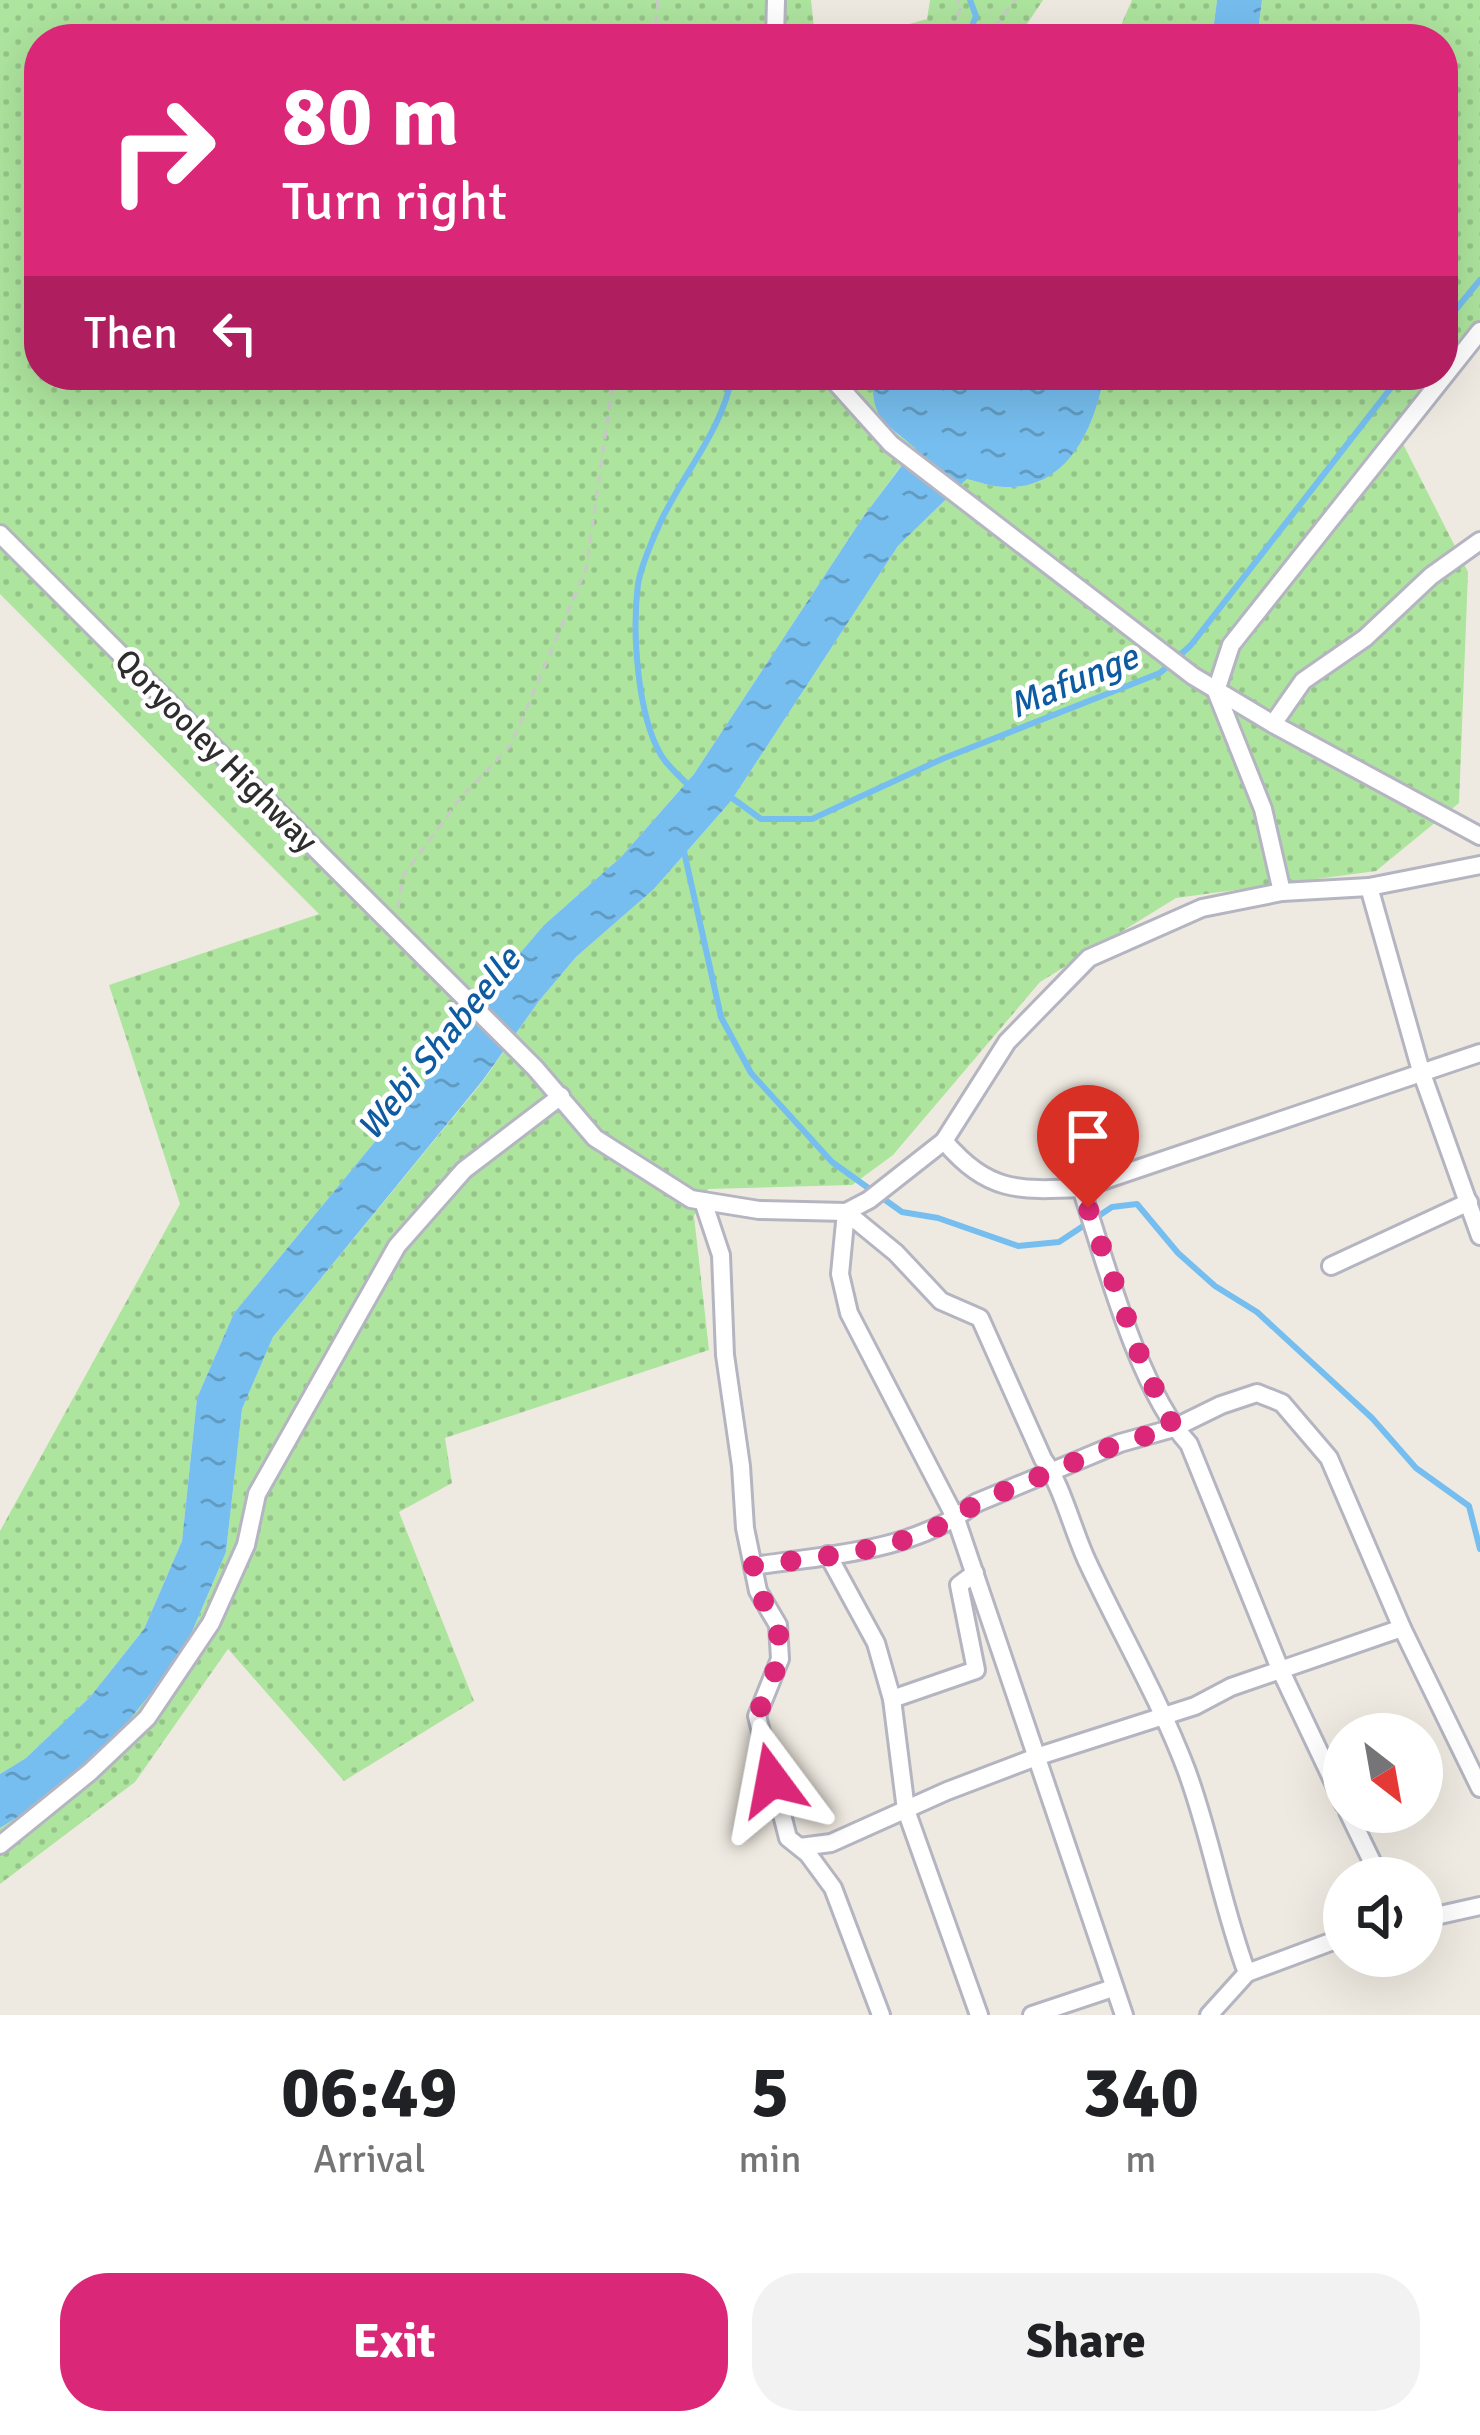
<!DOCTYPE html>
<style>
:root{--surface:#fff;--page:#f2f2f2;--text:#202124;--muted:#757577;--accent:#db2777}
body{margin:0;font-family:Signika,sans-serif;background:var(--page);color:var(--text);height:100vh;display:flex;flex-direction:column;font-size:45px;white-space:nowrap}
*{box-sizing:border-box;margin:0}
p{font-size:39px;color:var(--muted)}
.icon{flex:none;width:66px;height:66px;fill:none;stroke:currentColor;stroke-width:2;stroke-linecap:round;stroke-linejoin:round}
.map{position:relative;height:2015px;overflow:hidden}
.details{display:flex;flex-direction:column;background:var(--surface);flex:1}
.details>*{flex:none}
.banner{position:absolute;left:24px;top:24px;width:1434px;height:366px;border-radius:48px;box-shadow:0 12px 48px #0002;background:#db2777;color:#fff;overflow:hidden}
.needle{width:78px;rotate:149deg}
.controls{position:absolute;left:1323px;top:1713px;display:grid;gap:24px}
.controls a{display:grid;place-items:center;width:120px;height:120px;border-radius:50%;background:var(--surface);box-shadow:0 12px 48px #0002;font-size:60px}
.pin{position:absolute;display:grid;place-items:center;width:102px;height:102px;color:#fff;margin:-123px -51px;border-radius:50% 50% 50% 0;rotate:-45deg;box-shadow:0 0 12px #0007}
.pin .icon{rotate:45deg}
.me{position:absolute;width:132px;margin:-66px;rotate:347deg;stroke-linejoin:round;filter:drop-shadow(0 0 9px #0008)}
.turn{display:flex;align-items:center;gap:42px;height:252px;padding:0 60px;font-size:54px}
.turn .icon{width:156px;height:156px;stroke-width:2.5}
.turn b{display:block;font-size:84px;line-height:102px}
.then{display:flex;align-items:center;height:114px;padding:0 60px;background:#0003;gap:24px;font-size:45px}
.eta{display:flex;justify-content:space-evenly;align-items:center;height:204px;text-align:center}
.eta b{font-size:72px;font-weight:700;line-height:84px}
.cta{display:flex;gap:24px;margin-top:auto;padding:24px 60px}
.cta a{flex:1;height:138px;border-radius:48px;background:var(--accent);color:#fff;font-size:48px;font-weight:700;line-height:138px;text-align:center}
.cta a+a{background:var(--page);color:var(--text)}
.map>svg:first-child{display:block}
.grass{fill:url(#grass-dots)}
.water{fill:url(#water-ripples)}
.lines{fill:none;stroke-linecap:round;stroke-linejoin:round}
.stream{stroke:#76beef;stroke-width:6}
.minor-casing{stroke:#b4b5c1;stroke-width:22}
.path{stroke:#c9c9c9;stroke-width:3;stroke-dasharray:9 6;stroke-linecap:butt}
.minor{stroke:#fff;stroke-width:16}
.route{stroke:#db2777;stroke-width:21;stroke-dasharray:0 37.8}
.labels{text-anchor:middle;stroke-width:9;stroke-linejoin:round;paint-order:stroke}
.street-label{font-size:33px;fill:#2e2e2e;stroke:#fff}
.water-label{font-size:36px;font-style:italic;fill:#0f5ba1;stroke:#fff}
</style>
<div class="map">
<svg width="1480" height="2015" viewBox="0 0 1480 2015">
<defs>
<pattern id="grass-dots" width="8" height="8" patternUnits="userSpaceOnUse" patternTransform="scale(3)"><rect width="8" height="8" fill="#ade49e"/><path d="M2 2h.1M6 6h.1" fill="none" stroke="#95c488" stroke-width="1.8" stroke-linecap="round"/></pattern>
<pattern id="water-ripples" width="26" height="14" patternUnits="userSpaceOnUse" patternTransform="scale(3)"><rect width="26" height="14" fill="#76beef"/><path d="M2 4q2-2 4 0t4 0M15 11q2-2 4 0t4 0" fill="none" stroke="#619bc2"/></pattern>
</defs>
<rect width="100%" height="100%" fill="#efeae1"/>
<g class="grass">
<path d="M0 0H811L815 37 845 39H39V375H872C873 417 882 423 915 447L863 517 694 774 621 857 544 925 503 973 447 1054 234 1313 197 1398 182 1541 144 1629 90 1697 26 1758 0 1774V1531L180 1204 109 985 319 914 0 594Z"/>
<path d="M930 0H1043L1017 39H856L927 19Z"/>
<path d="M1132 0H1217L1212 39H1115Z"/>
<path d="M1262 0H1480V345L1401 440 1468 572 1459 803 1376 871 1176 898 1040 982 893 1155 852 1185 708 1189 694 1216 709 1350 445 1438 452 1483 399 1512 474 1701 344 1781 228 1649 135 1782 0 1884V1828L54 1794 123 1728 183 1653 226 1552 242 1409 273 1337 483 1081 539 1001 576 957 654 889 731 801 898 546 967 479C979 482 992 487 1005 487 1067 490 1095 427 1104 375H1443V39H1257Z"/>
</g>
<g class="water">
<path d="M1217 0H1262L1257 39H1212Z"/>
<path d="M872 375H1104C1095 428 1067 490 1005 487 992 487 979 482 967 479L898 546 731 801 654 889 576 957 539 1001 483 1080 273 1337 242 1409 226 1552 183 1653 123 1728 54 1794 0 1828V1774L26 1758 90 1697 144 1629 182 1541 197 1398 234 1313 447 1054 503 973 544 925 621 857 694 774 863 517 915 448C882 419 873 422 872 375Z"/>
</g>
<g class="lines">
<g class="stream">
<path d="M967 39 976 16 970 0"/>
<path d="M1443 325 1480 280"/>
<path d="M692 789C682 778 668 767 661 755 637 714 632 631 638 584 641 565 652 541 660 523 682 475 724 428 732 375"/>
<path d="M728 795 761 819H812L942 759 1160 673 1191 645 1401 375"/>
<path d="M683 847 721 1017 751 1073 832 1162 902 1212 938 1218 1018 1246 1059 1242 1112 1207 1137 1204 1178 1253 1215 1286 1257 1312 1372 1418 1416 1468 1469 1506 1480 1549"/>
</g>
<defs>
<g id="minor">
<path d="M775 39 776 0"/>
<path d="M829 375 891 444 1193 676 1273 724 1480 836"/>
<path d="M0 534 535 1068 595 1138 691 1199 759 1210 846 1212 869 1200 944 1141 1007 1042 1089 958 1202 908 1282 892 1369 887 1480 865"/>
<path d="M1273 724 1303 681 1365 638 1431 576 1480 541"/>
<path d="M1369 887 1421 1071 1480 1236"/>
<path d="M1282 892 1263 809 1216 691 1231 645 1480 331"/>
<path d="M944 1141C988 1192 1017 1191 1081 1188L1480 1053"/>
<path d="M1081 1188C1105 1260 1138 1389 1189 1444L1280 1669 1344 1804"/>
<path d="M703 1201 721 1255 725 1355 741 1466 745 1528 758 1591 778 1625 780 1659 757 1716 788 1838 808 1854 833 1888 881 2015"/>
<path d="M846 1212 896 1253 941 1301 980 1318 1043 1459C1061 1483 1073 1531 1087 1561 1119 1630 1159 1698 1186 1769 1211 1836 1222 1906 1247 1973"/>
<path d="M846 1212 840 1274 849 1313 956 1519 1124 2015"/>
<path d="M1331 1266 1469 1202"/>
<path d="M828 1555 876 1643 892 1699 906 1810 979 2015"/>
<path d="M753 1566C828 1555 915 1552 976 1503L1120 1443 1174 1428 1221 1405 1257 1393 1282 1403 1329 1458 1402 1628 1480 1788"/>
<path d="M892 1699 976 1670 959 1585 975 1573"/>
<path d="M1348 1812 1380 1878"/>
<path d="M0 1845 90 1772 147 1718 211 1623 246 1545 257 1494 397 1246 464 1170 561 1096"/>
<path d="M800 1847 831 1843 947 1791 1039 1756 1195 1706 1231 1687 1402 1628"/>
<path d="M1422 1919 1480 1906"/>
<path d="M1032 2015 1113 1988"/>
<path d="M1209 2015 1247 1973 1344 1937"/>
</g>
</defs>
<use href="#minor" class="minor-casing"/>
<g class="path">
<path d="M654 39 658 0"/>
<path d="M939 39 954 27 961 7 957 0"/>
<path d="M986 39 1015 0"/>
<path d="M398 908 403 876 459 800 511 745 586 569 614 375"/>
</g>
<use href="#minor" class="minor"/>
</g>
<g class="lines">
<path class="route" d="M772 1780 757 1716 780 1659 778 1625 758 1592 753 1566C828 1555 915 1552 976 1503L1120 1443 1174 1428 1144 1367 1088 1208"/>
</g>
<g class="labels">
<g class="street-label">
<text transform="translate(217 750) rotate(45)" y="12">Qoryooley Highway</text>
</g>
<g class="water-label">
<text transform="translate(1073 680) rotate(-23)" y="13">Mafunge</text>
<text transform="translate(438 1043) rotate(-51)" y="13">Webi Shabeelle</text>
</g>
</g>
</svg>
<div class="controls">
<a><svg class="needle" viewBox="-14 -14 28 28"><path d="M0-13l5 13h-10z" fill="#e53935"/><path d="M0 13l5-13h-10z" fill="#757577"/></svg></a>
<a><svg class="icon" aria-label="sound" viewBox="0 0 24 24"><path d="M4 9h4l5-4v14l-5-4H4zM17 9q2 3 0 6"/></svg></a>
</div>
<div class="pin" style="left:1088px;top:1208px;background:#d93025"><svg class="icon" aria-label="arrive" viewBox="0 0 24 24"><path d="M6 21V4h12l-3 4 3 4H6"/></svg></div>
<svg class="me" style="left:772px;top:1780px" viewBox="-20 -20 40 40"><path d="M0-17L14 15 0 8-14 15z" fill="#db2777" stroke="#fff" stroke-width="4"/></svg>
<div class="banner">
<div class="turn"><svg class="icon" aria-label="right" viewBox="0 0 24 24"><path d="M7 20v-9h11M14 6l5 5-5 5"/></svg><div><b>80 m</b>Turn right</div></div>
<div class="then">Then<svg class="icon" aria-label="left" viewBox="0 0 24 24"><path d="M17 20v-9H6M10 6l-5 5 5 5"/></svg></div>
</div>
</div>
<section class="details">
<div class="eta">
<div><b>06:49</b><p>Arrival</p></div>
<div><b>5</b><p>min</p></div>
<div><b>340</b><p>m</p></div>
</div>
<div class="cta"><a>Exit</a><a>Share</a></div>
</section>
